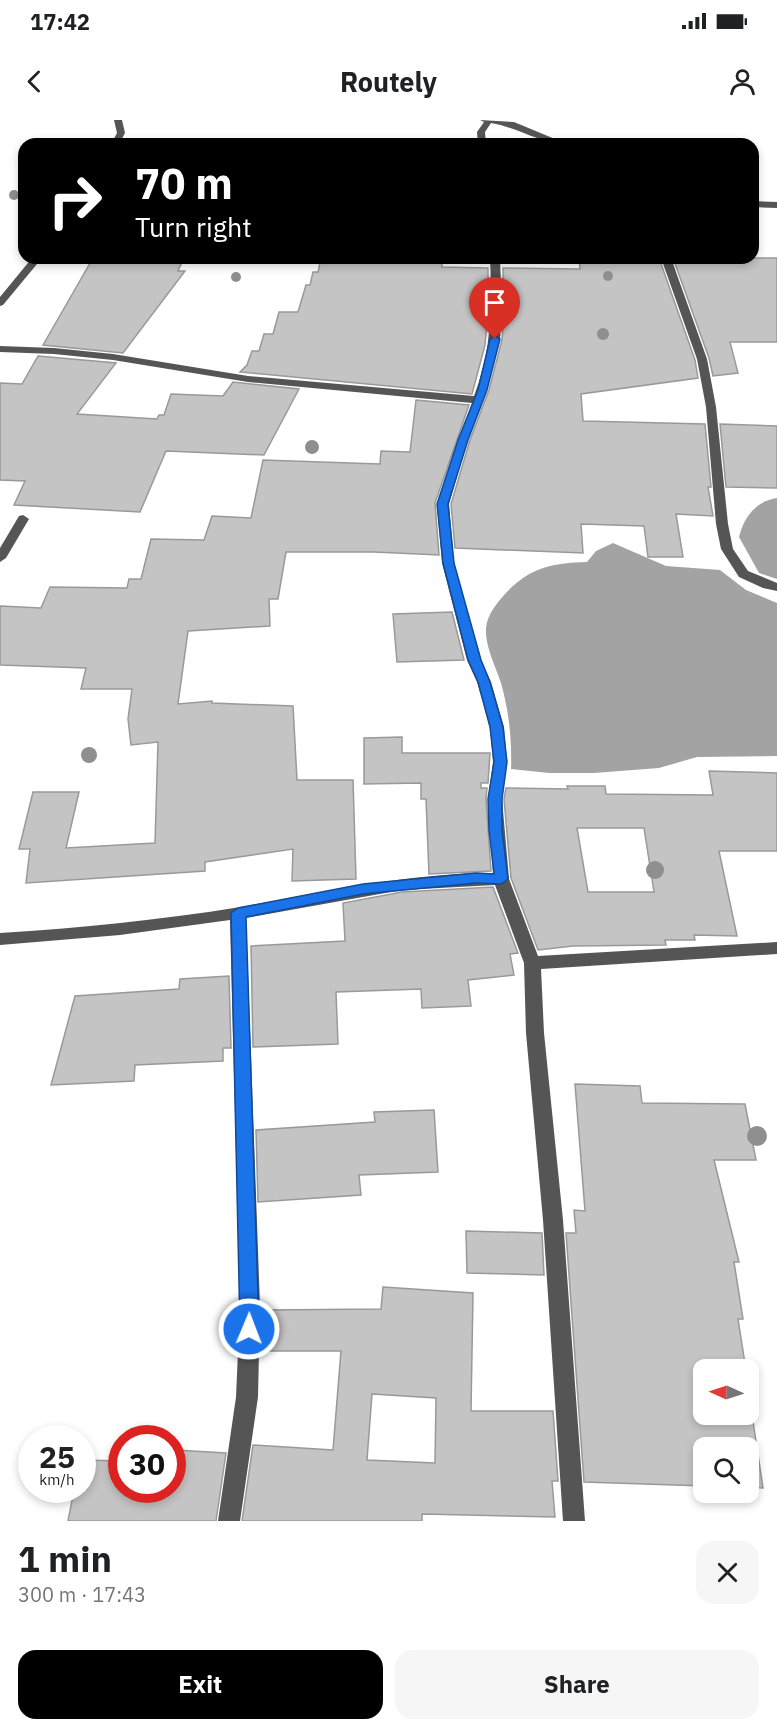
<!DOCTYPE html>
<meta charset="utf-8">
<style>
:root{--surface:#fff;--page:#f6f6f6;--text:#202124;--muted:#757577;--accent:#000}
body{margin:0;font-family:"IBM Plex Sans",sans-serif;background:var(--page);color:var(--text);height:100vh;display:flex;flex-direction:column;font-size:22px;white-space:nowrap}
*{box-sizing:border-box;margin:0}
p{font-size:20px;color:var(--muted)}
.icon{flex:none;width:33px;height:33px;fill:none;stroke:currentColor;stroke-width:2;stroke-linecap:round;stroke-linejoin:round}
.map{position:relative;height:1401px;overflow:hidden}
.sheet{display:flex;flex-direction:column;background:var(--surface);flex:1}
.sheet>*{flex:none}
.banner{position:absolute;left:18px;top:18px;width:741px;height:126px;border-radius:18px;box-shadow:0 3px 9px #0003;background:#000;color:#fff;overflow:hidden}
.needle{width:39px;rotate:273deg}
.fabs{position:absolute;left:693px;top:1239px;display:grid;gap:12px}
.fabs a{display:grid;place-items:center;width:66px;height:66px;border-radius:12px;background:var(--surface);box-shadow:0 3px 9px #0003;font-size:30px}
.speed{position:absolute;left:18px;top:1305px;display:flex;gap:12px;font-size:30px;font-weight:700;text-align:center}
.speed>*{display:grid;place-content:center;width:78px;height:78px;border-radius:50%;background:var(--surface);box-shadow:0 3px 9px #0003;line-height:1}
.speed small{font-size:15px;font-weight:400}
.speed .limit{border:9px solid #d22;background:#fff;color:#111}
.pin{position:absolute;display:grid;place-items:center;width:51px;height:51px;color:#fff;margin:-62px -26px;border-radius:50% 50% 50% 0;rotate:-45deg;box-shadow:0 0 6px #0007}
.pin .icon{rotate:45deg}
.me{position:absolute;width:66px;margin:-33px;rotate:1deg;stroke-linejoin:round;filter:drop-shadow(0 0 4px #0008)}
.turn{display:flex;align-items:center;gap:21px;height:126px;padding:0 18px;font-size:27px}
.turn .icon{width:78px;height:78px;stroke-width:2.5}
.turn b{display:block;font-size:42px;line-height:51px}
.round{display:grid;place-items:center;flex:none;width:63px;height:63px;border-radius:18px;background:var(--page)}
.headline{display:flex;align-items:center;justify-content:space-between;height:102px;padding:0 18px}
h1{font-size:36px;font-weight:800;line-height:45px}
.button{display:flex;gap:12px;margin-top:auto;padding:12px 18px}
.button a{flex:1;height:69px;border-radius:18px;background:var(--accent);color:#fff;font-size:24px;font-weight:800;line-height:69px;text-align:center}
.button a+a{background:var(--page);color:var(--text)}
.status{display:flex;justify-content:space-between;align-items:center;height:42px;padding:0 30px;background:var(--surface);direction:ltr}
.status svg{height:16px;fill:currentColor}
header{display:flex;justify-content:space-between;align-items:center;height:78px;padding:0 18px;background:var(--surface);font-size:27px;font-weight:800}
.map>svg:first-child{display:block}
.water{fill:#a3a3a3}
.building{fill:#c4c4c4;stroke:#999;stroke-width:1.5;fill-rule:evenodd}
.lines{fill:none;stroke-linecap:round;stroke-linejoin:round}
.minor{fill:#555;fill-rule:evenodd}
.tree{fill:#8f8f8f}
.route{fill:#1a73e8;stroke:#114b97;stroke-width:1.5}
</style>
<div class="status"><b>17:42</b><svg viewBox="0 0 49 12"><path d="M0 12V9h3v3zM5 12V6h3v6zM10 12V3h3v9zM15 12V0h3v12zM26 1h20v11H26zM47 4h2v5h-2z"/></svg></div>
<header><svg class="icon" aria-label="back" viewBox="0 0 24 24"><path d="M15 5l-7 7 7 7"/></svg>Routely<svg class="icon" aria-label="person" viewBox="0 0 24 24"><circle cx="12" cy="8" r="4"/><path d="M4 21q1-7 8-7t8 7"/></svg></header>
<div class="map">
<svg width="777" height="1401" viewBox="0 0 777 1401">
<rect width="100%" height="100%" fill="#fff"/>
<g class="water">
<path d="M777 378V459L759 453 739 417C744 397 756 381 777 378Z"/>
<path d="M613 423 666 446 720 450 746 470 777 483V636L697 637 659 648 594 653H549L511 649C512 620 509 591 501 563 496 548 487 530 486 514 485 501 491 491 499 481 524 450 547 443 587 442L596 431Z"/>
</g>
<g class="building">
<path d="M93 138 183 140 178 151H185L123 233 43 225Z"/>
<path d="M321 138H442V147L488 148V191L485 225 472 274 240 252 247 245 252 231H259L264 214H273L279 192H298L306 165H310L313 152H318Z"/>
<path d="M579 138H659L695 240 698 258 581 274 583 301 705 304 711 367H708L713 396 676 394 683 437H648L644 406 581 404 583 433 455 428 451 384 470 320 489 270 502 220 504 194 503 148 580 149Z"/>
<path d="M673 138H777V222H730L738 253 713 256 709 238Z"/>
<path d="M38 236 116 243 77 294 157 299 159 295H164L171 274 223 276 233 262 299 269 264 335 166 331 140 392 14 385 25 361 0 360V263L22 264Z"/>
<path d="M416 280 469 285 435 383 439 435 374 432H286L278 479H269L270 506 188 511 178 584 212 581V583L293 586 297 660H353L356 759 292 761 293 729 205 742V751L26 763 30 729H19L33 672H79L66 728 155 723 158 622 131 625 128 599 132 569H81L86 548 0 545V486L41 488 50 467 127 468 129 459H141L151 419 204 420 212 396 251 398 263 340 380 344 381 331 410 332Z"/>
<path d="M720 304 777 306V368L726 367Z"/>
<path d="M452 492 464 540 397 542 393 494Z"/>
<path d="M402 617V633H490L488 663H481V668H487L486 679 491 751 429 754 426 679H421V663L364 664V618Z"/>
<path d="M709 651 777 653V731H719L737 816 694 815 695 820H665L666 825 573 826 538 830 511 758 504 679 506 668 568 669 567 666H605L606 674 713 675ZM577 708H644L654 772H588Z"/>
<path d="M493 767 518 833 510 834 514 855 468 860 471 886 422 888 421 869 336 872 338 924 253 927 251 826 345 821 343 783 402 772Z"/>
<path d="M229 856 231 928H223V941L135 945 134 961 51 965 75 876 179 869 180 859Z"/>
<path d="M575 964 640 966 642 983 745 984 756 1040H714L739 1142H734L743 1199H738L746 1250H704V1294H748V1268L763 1368 748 1367V1328H704V1366L584 1362 566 1113H576L574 1090 585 1091Z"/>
<path d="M434 990 438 1052 359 1055 361 1075 258 1082 256 1010 375 1002 374 992Z"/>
<path d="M466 1111 542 1113 544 1155 467 1153Z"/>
<path d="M383 1167 473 1173 471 1291H553L558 1361H552L555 1397 422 1394V1401H242L253 1325 333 1330 341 1231H261L262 1190 381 1189ZM372 1274 436 1278 435 1343 367 1340Z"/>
<path d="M175 1330 226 1333 216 1401H68L74 1370H82V1340L122 1341V1370H172V1342Z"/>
</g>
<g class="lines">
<g class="minor">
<path d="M114 0H122L125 13 119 24H111L117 13Z"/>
<path d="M480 0 514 2 567 24C541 24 517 7 491 3L485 12 486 24H478L477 12 484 2Z"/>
<path d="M753 81 777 82V88L753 87Z"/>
<path d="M32 138H42L3 185 0 186V177Z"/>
<path d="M490 138H500L502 194 500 219 487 269 468 319 449 384 454 443 481 540 491 562 504 607 507 642 502 679 509 759 538 836 777 822V834L541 849 544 913 563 1100 585 1401H563L543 1100 526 913 524 843 495 765 402 770 246 798 260 1186 258 1277 240 1401H218L236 1277 240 1186 230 800 120 815 0 825V813C80 808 161 800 240 787 324 773 407 753 493 753L488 679 493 642 490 607 477 562 467 540 442 443 437 384 472 283 248 262 113 240 54 234 0 232V226L54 228 113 234 248 256 474 276C492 229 492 188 490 138Z"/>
<path d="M661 138H671L707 239 716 287 728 404 733 429 748 451 777 463V471L763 468 739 457 721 429 716 404 706 287 697 239Z"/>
<path d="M23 395 29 399 6 438 0 442V428L19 396Z"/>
</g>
</g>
<g class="tree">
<circle cx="14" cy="75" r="5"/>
<circle cx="608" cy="156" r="5"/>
<circle cx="236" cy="157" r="5"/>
<circle cx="603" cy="214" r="6"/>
<circle cx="312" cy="327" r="7"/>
<circle cx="89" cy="635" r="8"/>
<circle cx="655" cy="750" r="9"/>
<circle cx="757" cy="1016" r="10"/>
</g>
<path class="route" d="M495 216 500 219 487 270 468 320 448 384 454 443 481 540 490 562 503 607 507 642 502 679V710L508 759 501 764 476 763 363 774 246 797 259 1209 256 1215 249 1217 243 1215 240 1209 231 793 238 788 363 764 476 753 494 754 489 710 488 679 494 642 490 607 478 562 468 540 443 443 437 384 458 320 478 270 490 219Z"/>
</svg>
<div class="fabs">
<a><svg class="needle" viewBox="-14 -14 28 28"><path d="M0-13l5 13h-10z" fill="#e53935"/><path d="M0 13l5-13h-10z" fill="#757577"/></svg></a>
<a><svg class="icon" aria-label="search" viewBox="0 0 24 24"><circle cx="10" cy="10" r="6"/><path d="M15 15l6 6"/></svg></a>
</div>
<div class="speed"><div>25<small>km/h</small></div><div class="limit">30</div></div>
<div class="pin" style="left:495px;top:219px;background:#d93025"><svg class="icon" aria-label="arrive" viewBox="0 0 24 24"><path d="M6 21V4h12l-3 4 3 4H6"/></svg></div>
<svg class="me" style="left:249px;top:1209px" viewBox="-20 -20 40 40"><circle r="17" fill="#1a73e8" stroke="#fff" stroke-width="3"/><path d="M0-11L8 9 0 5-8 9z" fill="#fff"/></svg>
<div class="banner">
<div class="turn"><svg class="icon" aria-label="right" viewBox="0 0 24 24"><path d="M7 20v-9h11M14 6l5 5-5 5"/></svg><div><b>70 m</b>Turn right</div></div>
</div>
</div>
<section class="sheet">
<div class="headline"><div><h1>1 min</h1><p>300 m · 17:43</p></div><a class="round"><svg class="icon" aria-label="close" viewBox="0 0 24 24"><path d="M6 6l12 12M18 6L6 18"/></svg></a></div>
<div class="button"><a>Exit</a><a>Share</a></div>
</section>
